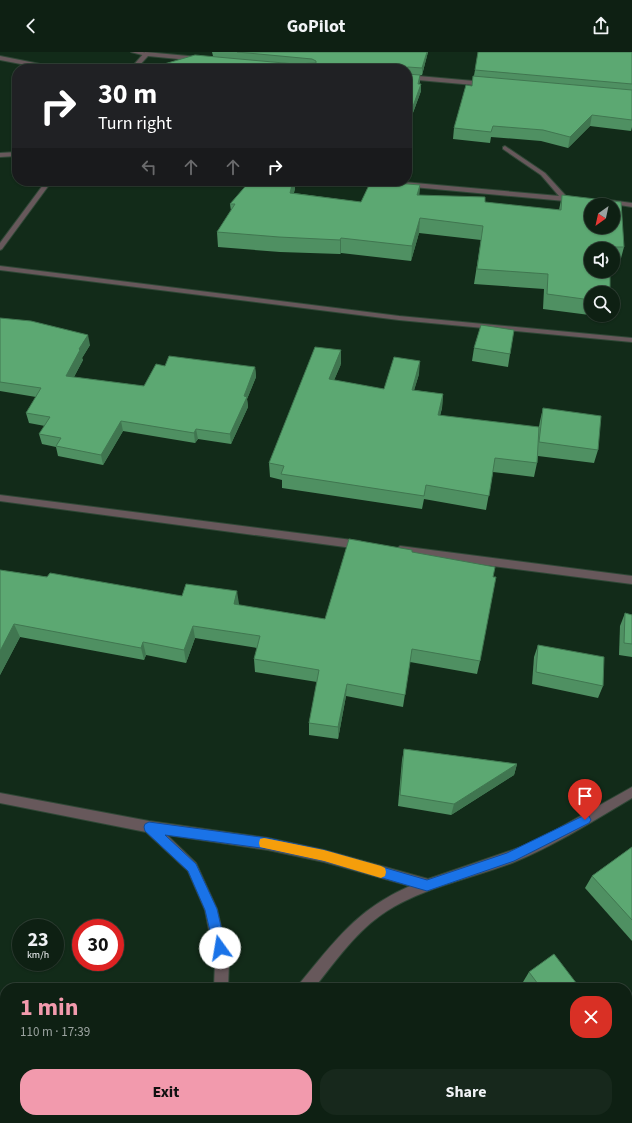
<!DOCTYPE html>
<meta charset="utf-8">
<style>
:root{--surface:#0e2013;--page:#17281c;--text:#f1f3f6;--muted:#9ba3a0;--line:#2e3e33;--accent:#f29aad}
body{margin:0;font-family:"Source Sans 3",sans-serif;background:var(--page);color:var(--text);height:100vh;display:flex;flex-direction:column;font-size:15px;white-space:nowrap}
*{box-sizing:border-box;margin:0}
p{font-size:13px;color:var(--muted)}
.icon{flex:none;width:22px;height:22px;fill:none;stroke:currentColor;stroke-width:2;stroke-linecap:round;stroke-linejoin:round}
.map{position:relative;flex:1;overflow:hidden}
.details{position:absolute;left:0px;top:931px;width:632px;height:140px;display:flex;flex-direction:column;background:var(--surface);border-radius:16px 16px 0 0;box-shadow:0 1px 3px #0004,0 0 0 1px var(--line)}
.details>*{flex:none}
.guide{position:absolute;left:12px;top:12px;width:400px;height:122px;border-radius:16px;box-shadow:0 1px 3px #0004,0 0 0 1px var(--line);background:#202124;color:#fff;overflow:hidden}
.needle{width:26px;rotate:213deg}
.controls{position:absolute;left:584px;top:146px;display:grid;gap:8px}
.controls a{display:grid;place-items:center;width:36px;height:36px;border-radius:50%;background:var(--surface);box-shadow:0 1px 3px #0004,0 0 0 1px var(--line);font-size:20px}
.speed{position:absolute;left:12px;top:867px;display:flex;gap:8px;font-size:20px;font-weight:700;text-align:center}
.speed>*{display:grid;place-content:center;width:52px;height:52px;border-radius:50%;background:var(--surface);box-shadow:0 1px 3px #0004,0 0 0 1px var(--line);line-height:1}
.speed small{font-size:10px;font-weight:400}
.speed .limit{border:6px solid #d22;background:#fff;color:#111}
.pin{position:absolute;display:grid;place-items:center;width:34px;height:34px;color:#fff;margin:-41px -17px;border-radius:50% 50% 50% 0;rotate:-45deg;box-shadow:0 0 4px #0007}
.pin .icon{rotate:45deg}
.me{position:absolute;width:44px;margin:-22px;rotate:347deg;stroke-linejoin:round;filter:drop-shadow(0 0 3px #0008)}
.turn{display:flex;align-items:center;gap:14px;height:84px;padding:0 20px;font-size:18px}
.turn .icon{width:52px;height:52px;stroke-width:2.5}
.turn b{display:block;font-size:28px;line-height:34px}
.lanes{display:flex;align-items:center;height:38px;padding:0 20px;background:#0003;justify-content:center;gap:20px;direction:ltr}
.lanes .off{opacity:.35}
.round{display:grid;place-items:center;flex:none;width:42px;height:42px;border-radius:16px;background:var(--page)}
.head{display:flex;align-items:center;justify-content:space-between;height:68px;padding:0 20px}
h1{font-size:24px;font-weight:700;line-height:30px;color:var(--accent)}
.action{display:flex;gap:8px;margin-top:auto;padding:8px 20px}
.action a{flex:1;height:46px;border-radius:16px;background:var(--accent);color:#111;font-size:16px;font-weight:700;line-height:46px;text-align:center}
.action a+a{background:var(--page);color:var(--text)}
header{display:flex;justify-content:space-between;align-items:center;height:52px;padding:0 20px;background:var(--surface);font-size:18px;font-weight:700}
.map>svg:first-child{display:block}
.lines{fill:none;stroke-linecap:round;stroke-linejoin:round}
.service-casing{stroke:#2f4736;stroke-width:2}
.minor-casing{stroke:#2f4736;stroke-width:2}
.service{fill:#67585b;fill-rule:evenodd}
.minor{fill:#67585b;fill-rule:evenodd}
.wall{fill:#4f9062}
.shaded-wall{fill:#407650}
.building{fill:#5ca872;stroke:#407650;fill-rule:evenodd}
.route{fill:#1a73e8;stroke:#114b97}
.slow{fill:#f59e0b}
</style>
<header><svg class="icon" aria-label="back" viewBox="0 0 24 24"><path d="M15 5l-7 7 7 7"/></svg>GoPilot<svg class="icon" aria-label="share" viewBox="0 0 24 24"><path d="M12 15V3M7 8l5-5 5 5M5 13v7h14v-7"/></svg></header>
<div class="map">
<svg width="632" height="1071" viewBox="0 0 632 1071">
<rect width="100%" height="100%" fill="#122b19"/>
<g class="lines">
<defs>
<g id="service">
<path d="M131 0H143L149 2 146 4Z"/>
<path d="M0 4 55 15 58 17H47L0 8Z"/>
</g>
<g id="minor">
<path d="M145 0 199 5 202 7 199 9 148 4 136 17H130Z"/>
<path d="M407 23 485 30 488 32 485 34 407 27Z"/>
<path d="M505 94 545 121 566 144 577 146V148L565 149 370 131 367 129H392L559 144 541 123 503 97V95Z"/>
<path d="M17 100V104L0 105V101Z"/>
<path d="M46 129H52L2 197 0 198V191Z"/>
<path d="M609 148 632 151V155L607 151 606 150Z"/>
<path d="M0 214 399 264 632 286V290L399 268 0 218Z"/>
<path d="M0 443 360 489 365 493 360 497 0 449Z"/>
<path d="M400 494 632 524V532L400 502 395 498Z"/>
<path d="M632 735V746C593 769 554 794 512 811 470 827 425 835 387 859 357 878 336 909 314 936H298L300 931C335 889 357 857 410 834L324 810 268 798 167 783 196 811 217 857 229 909 228 936H214L215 909 205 858 188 819 146 780 0 751V741L149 769 268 786 324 798 428 827 521 795 552 780Z"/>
<path d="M200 1066H214L213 1071H199Z"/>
</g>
</defs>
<use href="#service" class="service-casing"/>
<use href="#minor" class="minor-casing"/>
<use href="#service" class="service"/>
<use href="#minor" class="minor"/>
</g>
<g class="wall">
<path d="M212 0H428L422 23H420L419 32H421V39L407 77V17H147L213 4Z"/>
<path d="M632 0V75L631 79 590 74 568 96 541 89 491 85 490 91 453 87 454 76 472 34 475 18Z"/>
<path d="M420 133 419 143 559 158 562 143 624 195 620 210H613V197H591V263H606L605 265 543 257 544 237 474 232 481 188 419 181 411 209 341 201 340 202 280 200 218 195 217 180 231 159 230 152 295 136 294 141 361 150Z"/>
<path d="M0 266 90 293 82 306 83 308 74 325 144 334 165 314 255 315 256 325 247 347 248 355 231 392 198 387 195 391 123 379 103 413 58 404 56 395 42 392 39 382 45 374 29 371 26 361 36 345 0 339Z"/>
<path d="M474 296 510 302 508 315 472 309Z"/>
<path d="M341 312 334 328 384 337 419 322 414 338 443 342 442 356 440 364 538 380 540 369 543 356 598 398 594 411 538 404 537 411 534 425 493 420 486 458 424 447 422 457 282 436V428L270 425 269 411Z"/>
<path d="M412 500 493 525 480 609 477 622 410 610 403 655 346 644 338 687 309 683V671L317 630 255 620 254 607 257 596 195 586 186 611 146 603 144 608 20 585 0 623V518L182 544 239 552 238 553 325 567Z"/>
<path d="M625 561 632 563V605L619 603 620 574Z"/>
<path d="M538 593 603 634 598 646 532 632 534 605Z"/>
<path d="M404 697 517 712 514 723 451 763 398 754 402 708Z"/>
<path d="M632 795V889L585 836 592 824Z"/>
<path d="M529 920 580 936H528L523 930Z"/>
</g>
<g class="shaded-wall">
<path d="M427 0H428L422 23V16Z"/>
<path d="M420 23V30L417 39 418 32Z"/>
<path d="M421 32V39L407 77V71Z"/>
<path d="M592 63 590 74 568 96 570 85Z"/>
<path d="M293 129H295V136L290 155V141Z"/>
<path d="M420 133 419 148 417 143Z"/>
<path d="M420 166 419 181 411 209 412 194Z"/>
<path d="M341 186V201L340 202V188Z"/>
<path d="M88 283 90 293 82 306 83 308 69 334 66 324 79 297Z"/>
<path d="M341 298V312L329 340V327Z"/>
<path d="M420 309 419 322 410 352 412 338Z"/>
<path d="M255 315 256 325 247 347 248 355 231 392 230 382 244 344Z"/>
<path d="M443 342 442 356 436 377 438 363Z"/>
<path d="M121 369 123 379 103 413 101 403Z"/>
<path d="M196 377 198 387 195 391 194 381Z"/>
<path d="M237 539 239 552 235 565 234 552Z"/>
<path d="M14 572 20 585 0 623V599Z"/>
<path d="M193 574 195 586 186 611 184 598Z"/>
<path d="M143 590 146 603 144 608 141 596Z"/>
<path d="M347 632 346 644 338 687V675Z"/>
<path d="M517 712 514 723 451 763 454 752Z"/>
<path d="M5 1034V1051L0 1059V1041Z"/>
</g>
<g class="building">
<path d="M237 0H427L422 16 408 15 406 16V17H147L195 3 295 12 316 11V9L312 7Z"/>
<path d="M478 0H632V32L475 18Z"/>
<path d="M407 20V22L420 23 418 32H421L407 71Z"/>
<path d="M473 24 632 38V68L592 63 570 85 543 78 493 74 491 80 454 76 466 33 472 34Z"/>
<path d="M250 129H293L290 141 361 150 371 129 420 133 417 143 485 145V150L561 158 562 143 621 150 624 195H611V197H591V219H610V241H591V248L547 242 548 222 477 217 483 174 420 166 412 194 341 186 340 188 279 185 217 180 235 152H230ZM591 153H613V175H591Z"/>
<path d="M0 266 31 269 88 283 79 297 80 298 66 324 144 334 156 312 165 314 169 304 255 315 244 344 247 345 230 382 196 377 194 381 121 369 101 403 56 394 61 386 39 382 50 365 26 361 41 336 0 330Z"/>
<path d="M481 273 514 278 510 302 474 296Z"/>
<path d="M315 295 341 298 329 327 384 337 394 305 420 309 412 338 443 342 438 363 539 375 537 411 495 406 489 444 426 433 424 444 281 422 284 414 269 411Z"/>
<path d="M543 356 601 364 598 398 539 390Z"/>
<path d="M349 487 412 498V500L495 515 493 525H496L480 609 412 597 405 643 347 632 338 675 309 671 319 618 254 607 260 584 193 574 184 598 143 590 141 596 14 572 0 599V518L47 525 50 521 182 544 186 532 237 539 234 552 325 567Z"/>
<path d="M625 561 632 563V592L624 591Z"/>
<path d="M538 593 604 605 603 634 536 620Z"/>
<path d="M404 697 517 712 454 752 400 743Z"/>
<path d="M632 795V868L592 824Z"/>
<path d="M554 902 580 936H541L529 920Z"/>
<path d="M4 954 5 955V1034L0 1041V959Z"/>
<path d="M632 971V1023L627 1027V975Z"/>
</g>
<path class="route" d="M585 763 589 764 591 768 589 771 514 809 427 839 324 809 268 797 165 783 196 812 217 857 226 896 224 900 220 902 215 900 214 896 205 858 188 819 145 779 144 775 145 772 149 770 268 786 324 798 427 828 507 801Z"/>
<path class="slow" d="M264 786 324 798 381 814 385 816 386 820 385 824 381 826 324 809 264 796 260 795 259 791 260 787Z"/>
</svg>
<div class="controls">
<a><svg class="needle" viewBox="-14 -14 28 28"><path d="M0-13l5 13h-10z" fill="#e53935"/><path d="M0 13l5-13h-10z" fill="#9ba3a0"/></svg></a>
<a><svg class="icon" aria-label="sound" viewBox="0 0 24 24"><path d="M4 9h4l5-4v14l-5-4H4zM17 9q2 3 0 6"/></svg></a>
<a><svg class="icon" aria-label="search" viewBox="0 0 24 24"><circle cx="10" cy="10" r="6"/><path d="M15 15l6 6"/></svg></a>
</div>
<div class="speed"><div>23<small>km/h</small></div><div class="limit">30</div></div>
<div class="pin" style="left:585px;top:768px;background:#d93025"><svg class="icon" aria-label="arrive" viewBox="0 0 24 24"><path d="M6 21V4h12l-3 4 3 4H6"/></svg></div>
<svg class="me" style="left:220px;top:896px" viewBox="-20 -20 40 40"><circle r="19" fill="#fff"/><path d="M0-13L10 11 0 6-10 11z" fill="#1a73e8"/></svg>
<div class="guide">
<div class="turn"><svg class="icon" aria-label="right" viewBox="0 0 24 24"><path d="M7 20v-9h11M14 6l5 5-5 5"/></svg><div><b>30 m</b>Turn right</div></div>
<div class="lanes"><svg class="icon off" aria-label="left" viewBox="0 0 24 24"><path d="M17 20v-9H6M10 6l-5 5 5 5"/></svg><svg class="icon off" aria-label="ahead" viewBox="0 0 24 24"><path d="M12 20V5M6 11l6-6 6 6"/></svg><svg class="icon off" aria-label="ahead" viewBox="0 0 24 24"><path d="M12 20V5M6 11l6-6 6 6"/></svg><svg class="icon" aria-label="right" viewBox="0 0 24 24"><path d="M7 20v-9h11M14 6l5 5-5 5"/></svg></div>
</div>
<section class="details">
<div class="head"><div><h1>1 min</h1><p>110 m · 17:39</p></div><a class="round" style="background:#d93025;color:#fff"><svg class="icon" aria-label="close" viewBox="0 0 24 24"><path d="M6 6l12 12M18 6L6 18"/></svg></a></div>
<div class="action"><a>Exit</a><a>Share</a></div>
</section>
</div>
